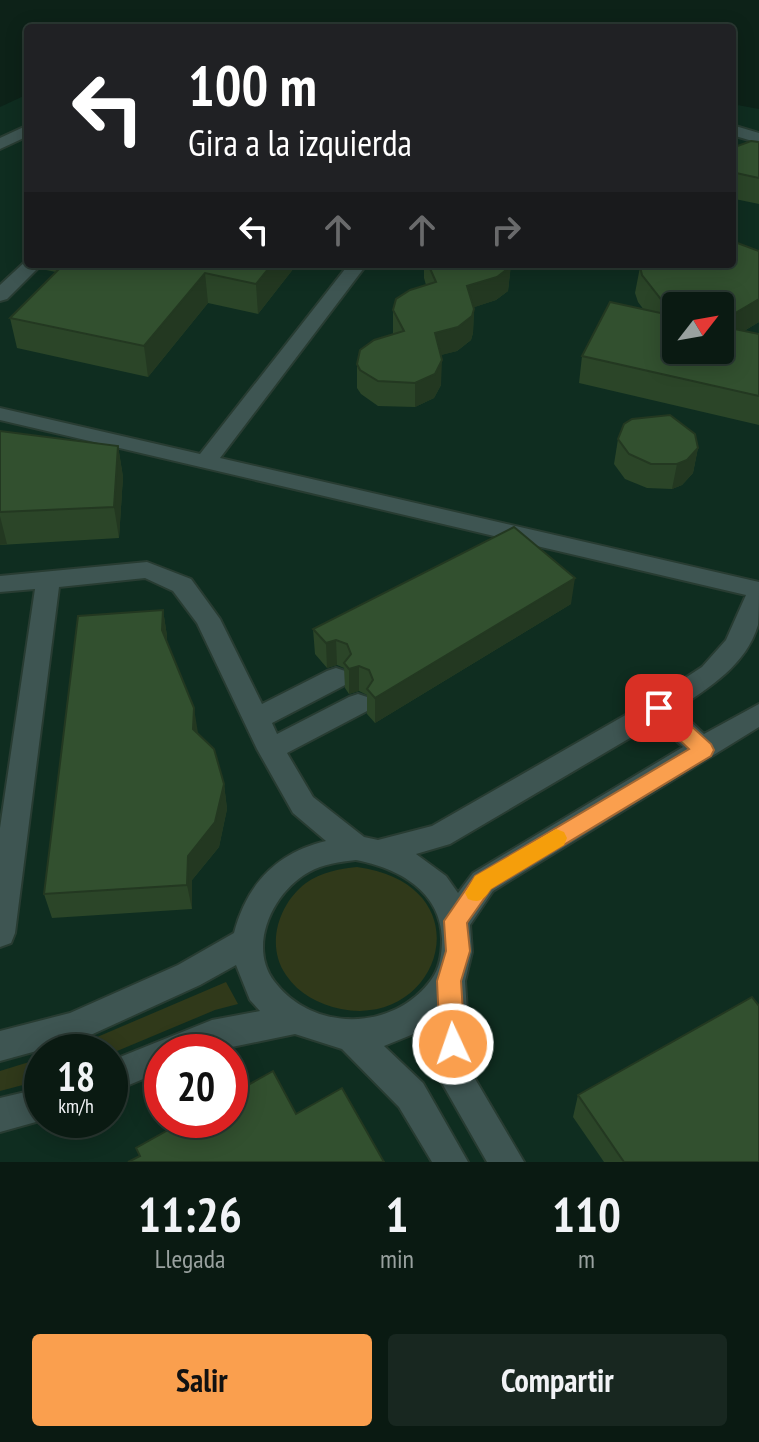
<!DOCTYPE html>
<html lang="es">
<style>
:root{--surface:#0a1a12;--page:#182720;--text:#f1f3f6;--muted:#99a19f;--line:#2a3832;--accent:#fa9f4e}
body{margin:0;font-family:"PT Sans Narrow",sans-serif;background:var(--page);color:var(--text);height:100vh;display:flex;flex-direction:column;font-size:30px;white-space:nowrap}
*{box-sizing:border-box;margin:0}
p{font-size:26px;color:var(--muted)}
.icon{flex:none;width:44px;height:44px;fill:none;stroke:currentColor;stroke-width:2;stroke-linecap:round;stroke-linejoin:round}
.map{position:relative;height:1162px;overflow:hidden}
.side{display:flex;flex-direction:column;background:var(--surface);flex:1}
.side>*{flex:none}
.banner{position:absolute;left:24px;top:24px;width:712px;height:244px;border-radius:8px;box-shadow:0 4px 20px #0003,0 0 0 2px var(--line);background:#202124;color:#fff;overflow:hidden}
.needle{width:52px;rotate:59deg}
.controls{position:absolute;left:662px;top:292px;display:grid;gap:16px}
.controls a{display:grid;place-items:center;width:72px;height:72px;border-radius:8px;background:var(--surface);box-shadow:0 4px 20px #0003,0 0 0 2px var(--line);font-size:40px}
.speed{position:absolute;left:24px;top:1034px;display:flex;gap:16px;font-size:40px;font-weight:700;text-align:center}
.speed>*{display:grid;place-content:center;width:104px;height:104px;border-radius:50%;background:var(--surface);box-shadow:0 4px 20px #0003,0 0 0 2px var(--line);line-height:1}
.speed small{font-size:20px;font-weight:400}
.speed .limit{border:12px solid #d22;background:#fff;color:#111}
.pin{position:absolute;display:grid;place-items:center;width:68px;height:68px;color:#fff;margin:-34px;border-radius:16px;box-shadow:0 4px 12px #0006}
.me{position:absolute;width:88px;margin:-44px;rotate:357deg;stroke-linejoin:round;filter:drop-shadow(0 0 6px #0008)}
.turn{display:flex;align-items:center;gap:28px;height:168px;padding:0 32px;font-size:36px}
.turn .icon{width:104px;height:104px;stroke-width:2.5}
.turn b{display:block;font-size:56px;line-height:68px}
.lanes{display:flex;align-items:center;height:76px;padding:0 32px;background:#0003;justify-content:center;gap:40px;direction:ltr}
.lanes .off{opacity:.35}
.eta{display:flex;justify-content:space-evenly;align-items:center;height:136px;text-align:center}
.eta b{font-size:48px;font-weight:700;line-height:56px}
.cta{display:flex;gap:16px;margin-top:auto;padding:16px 32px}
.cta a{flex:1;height:92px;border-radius:8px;background:var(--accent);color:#111;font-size:32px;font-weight:700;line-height:92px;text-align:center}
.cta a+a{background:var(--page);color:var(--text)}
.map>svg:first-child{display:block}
.built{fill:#0f2d20;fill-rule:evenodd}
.green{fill:#30391a}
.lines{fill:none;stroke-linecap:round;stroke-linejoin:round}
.minor-casing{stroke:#283c32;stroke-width:4}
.minor{fill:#3e5552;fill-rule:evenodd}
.wall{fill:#2b4528}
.shaded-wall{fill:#233821}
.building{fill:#32502f;stroke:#233821;stroke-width:2}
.route{fill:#fa9f4e;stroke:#a26733;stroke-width:2}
.slow{fill:#f59e0b}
</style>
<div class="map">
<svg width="759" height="1162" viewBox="0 0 759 1162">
<rect width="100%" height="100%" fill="#0d2218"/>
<path class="built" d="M28 94V264H732V104L759 109V1162H0V107ZM676 306H720V350H676ZM42 1052H110V1120H42ZM162 1052H230V1120H162Z"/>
<g class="green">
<path d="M357 867C487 885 441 1029 341 1009 318 1004 299 994 286 975 265 945 279 903 306 883 321 872 339 869 357 867Z"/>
<path d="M226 982 238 1004 215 1010 110 1054 62 1052Z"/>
<path d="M42 1058V1080L0 1091V1071Z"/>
</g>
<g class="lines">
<defs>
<g id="minor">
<path d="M28 125V136L0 149V138Z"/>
<path d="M732 125 759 133V143L732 135Z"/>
<path d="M27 260 28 264H42L7 299 0 301V285Z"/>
<path d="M349 264H367L220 458 759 582C759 595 759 612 758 625 746 665 710 687 677 709L704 734 759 704V727L493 891 470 925 472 952 465 981 471 1072 524 1162H487L438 1076 435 1021 426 1029 384 1046 423 1083 468 1162H432L399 1107 342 1049 295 1034 208 1052H162V1071L110 1093V1061L212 1020 260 1011 250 1000 236 965 200 985 84 1038 0 1061V1031L70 1013 178 965 234 933C247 884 276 853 326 841L293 813 257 749 197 623 173 591 145 578 59 587 15 933 11 943 0 947V828L35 589 0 592V576L147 562 191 579 220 619 262 704 327 671 336 668 345 671 349 678 345 685 272 723 277 734 349 697 358 694 367 697 371 704 367 711 287 753 313 797 364 837 378 840 432 826 650 701 702 667 726 640 746 595 0 420V408L200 454ZM657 722 683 747 473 873 458 893 446 876 416 854 450 844ZM356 860C398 868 441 891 442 939 442 954 440 968 431 980 394 1031 313 1033 274 981 247 945 274 891 309 872 323 864 340 862 356 860Z"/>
<path d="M42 1088 43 1120 0 1132V1098Z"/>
</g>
</defs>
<use href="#minor" class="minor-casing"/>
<use href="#minor" class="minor"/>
</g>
<g class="wall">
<path d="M759 142V204L735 199 732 148Z"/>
<path d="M759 251V322L744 331 759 334V425L579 383 582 356 644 310 638 302 635 293 640 267Z"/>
<path d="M40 264H297L258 314 208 303 148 377 17 348 10 318 56 272 41 269Z"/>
<path d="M424 264H511L508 291 496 300 474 307 473 333 471 340 457 351 440 355 441 385 434 398 415 407 378 406 361 394 357 388V364L393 334V310L426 285 424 278Z"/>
<path d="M0 431 118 446 123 477 119 538 0 545Z"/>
<path d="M618 439 698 448 693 473 682 485 672 489 647 488 625 479 614 464Z"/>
<path d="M571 604 375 723 367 714V695L359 691 349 694 345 688 344 668 337 665 327 668 315 654 313 629Z"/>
<path d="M163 610 167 636V642L198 734 224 784 227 809 219 847 192 880V909L52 918 44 894Z"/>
<path d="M578 1095 759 1162H604L573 1117Z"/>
</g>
<g class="shaded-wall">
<path d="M272 264H297L258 314 256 284Z"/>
<path d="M511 264 508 291 496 300 466 310 467 286Z"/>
<path d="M205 273 208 303 148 377 144 346Z"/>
<path d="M759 299V322L720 345V322Z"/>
<path d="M474 309 473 333 471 340 457 351 434 357 435 333Z"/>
<path d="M442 360 441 385 434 398 415 407V383Z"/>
<path d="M118 446 123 477 119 538 114 507Z"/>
<path d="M698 448 693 473 682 485 672 489 677 464Z"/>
<path d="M0 516 7 544 0 545Z"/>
<path d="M575 578 571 604 375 723V698Z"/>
<path d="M163 610 167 636 166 656 162 630Z"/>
<path d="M336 640 337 665 327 668 326 643Z"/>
<path d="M359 666V691L349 694V669Z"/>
<path d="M194 708 198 733 193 729Z"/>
<path d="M224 784 227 809 219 847 192 880V909L187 885 188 856Z"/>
</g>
<g class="building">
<path d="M751 141 759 142V178L736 173 735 201 732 204V148Z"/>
<path d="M732 241 759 251V299L720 322V306H676V350H720V326L759 334V396L582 356 610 302 674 316 642 275 640 267 641 264H732Z"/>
<path d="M64 264H272L256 284 205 273 144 346 10 318Z"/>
<path d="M428 264H510V267L497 277 467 286 474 309 472 316 458 327 435 333 442 360 435 374 415 383 378 381 360 370 357 364 360 350 374 340 404 331 393 310 396 299 410 290 436 282Z"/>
<path d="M670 415 695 434 698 448 687 460 677 464H651L629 454 618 439 624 424 632 419Z"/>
<path d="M0 431 118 446 114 507 0 512Z"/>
<path d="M514 527 575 578 375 698 367 689 373 680 369 670 359 666 349 669 344 663 351 654 347 644 336 640 326 643 313 629Z"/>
<path d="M163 610 162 630 194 708 193 729 214 749 224 784 215 822 188 856 187 885 44 894 78 616Z"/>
<path d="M752 997 759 1006V1162H624L578 1095Z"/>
<path d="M273 1071 296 1114 342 1088 384 1162H128L140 1156 136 1148 186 1120H230V1095Z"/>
</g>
<path class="route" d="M659 701 666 703 711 744 714 750 711 756 491 889 467 923 470 951 461 981 465 1044 461 1052 453 1056 444 1052 440 1044 437 981 446 951 444 921 475 876 689 749 652 714 649 708 652 703Z"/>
<path class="slow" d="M556 829 564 832 567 838 564 845 491 889C484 899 480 904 468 899L465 893 475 876Z"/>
</svg>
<div class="controls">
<a><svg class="needle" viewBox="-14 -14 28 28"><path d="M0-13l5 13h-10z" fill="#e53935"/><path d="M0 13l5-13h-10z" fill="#99a19f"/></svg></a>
</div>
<div class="speed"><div>18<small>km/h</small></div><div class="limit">20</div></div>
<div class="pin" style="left:659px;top:708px;background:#d93025"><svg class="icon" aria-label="arrive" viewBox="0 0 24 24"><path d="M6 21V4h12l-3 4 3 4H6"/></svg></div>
<svg class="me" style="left:453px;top:1044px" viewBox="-20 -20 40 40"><circle r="17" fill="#fa9f4e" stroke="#fff" stroke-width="3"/><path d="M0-11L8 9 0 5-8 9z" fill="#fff"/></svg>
<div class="banner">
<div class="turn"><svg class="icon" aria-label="left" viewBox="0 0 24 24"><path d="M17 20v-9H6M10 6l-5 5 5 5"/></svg><div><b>100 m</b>Gira a la izquierda</div></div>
<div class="lanes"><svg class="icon" aria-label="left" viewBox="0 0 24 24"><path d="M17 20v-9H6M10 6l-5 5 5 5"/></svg><svg class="icon off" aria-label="ahead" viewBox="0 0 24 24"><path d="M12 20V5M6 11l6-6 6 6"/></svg><svg class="icon off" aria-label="ahead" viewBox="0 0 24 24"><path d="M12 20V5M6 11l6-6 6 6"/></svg><svg class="icon off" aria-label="right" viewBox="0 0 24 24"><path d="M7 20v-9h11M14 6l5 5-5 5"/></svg></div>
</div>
</div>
<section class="side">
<div class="eta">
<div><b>11:26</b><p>Llegada</p></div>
<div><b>1</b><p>min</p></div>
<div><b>110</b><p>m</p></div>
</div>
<div class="cta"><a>Salir</a><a>Compartir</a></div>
</section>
